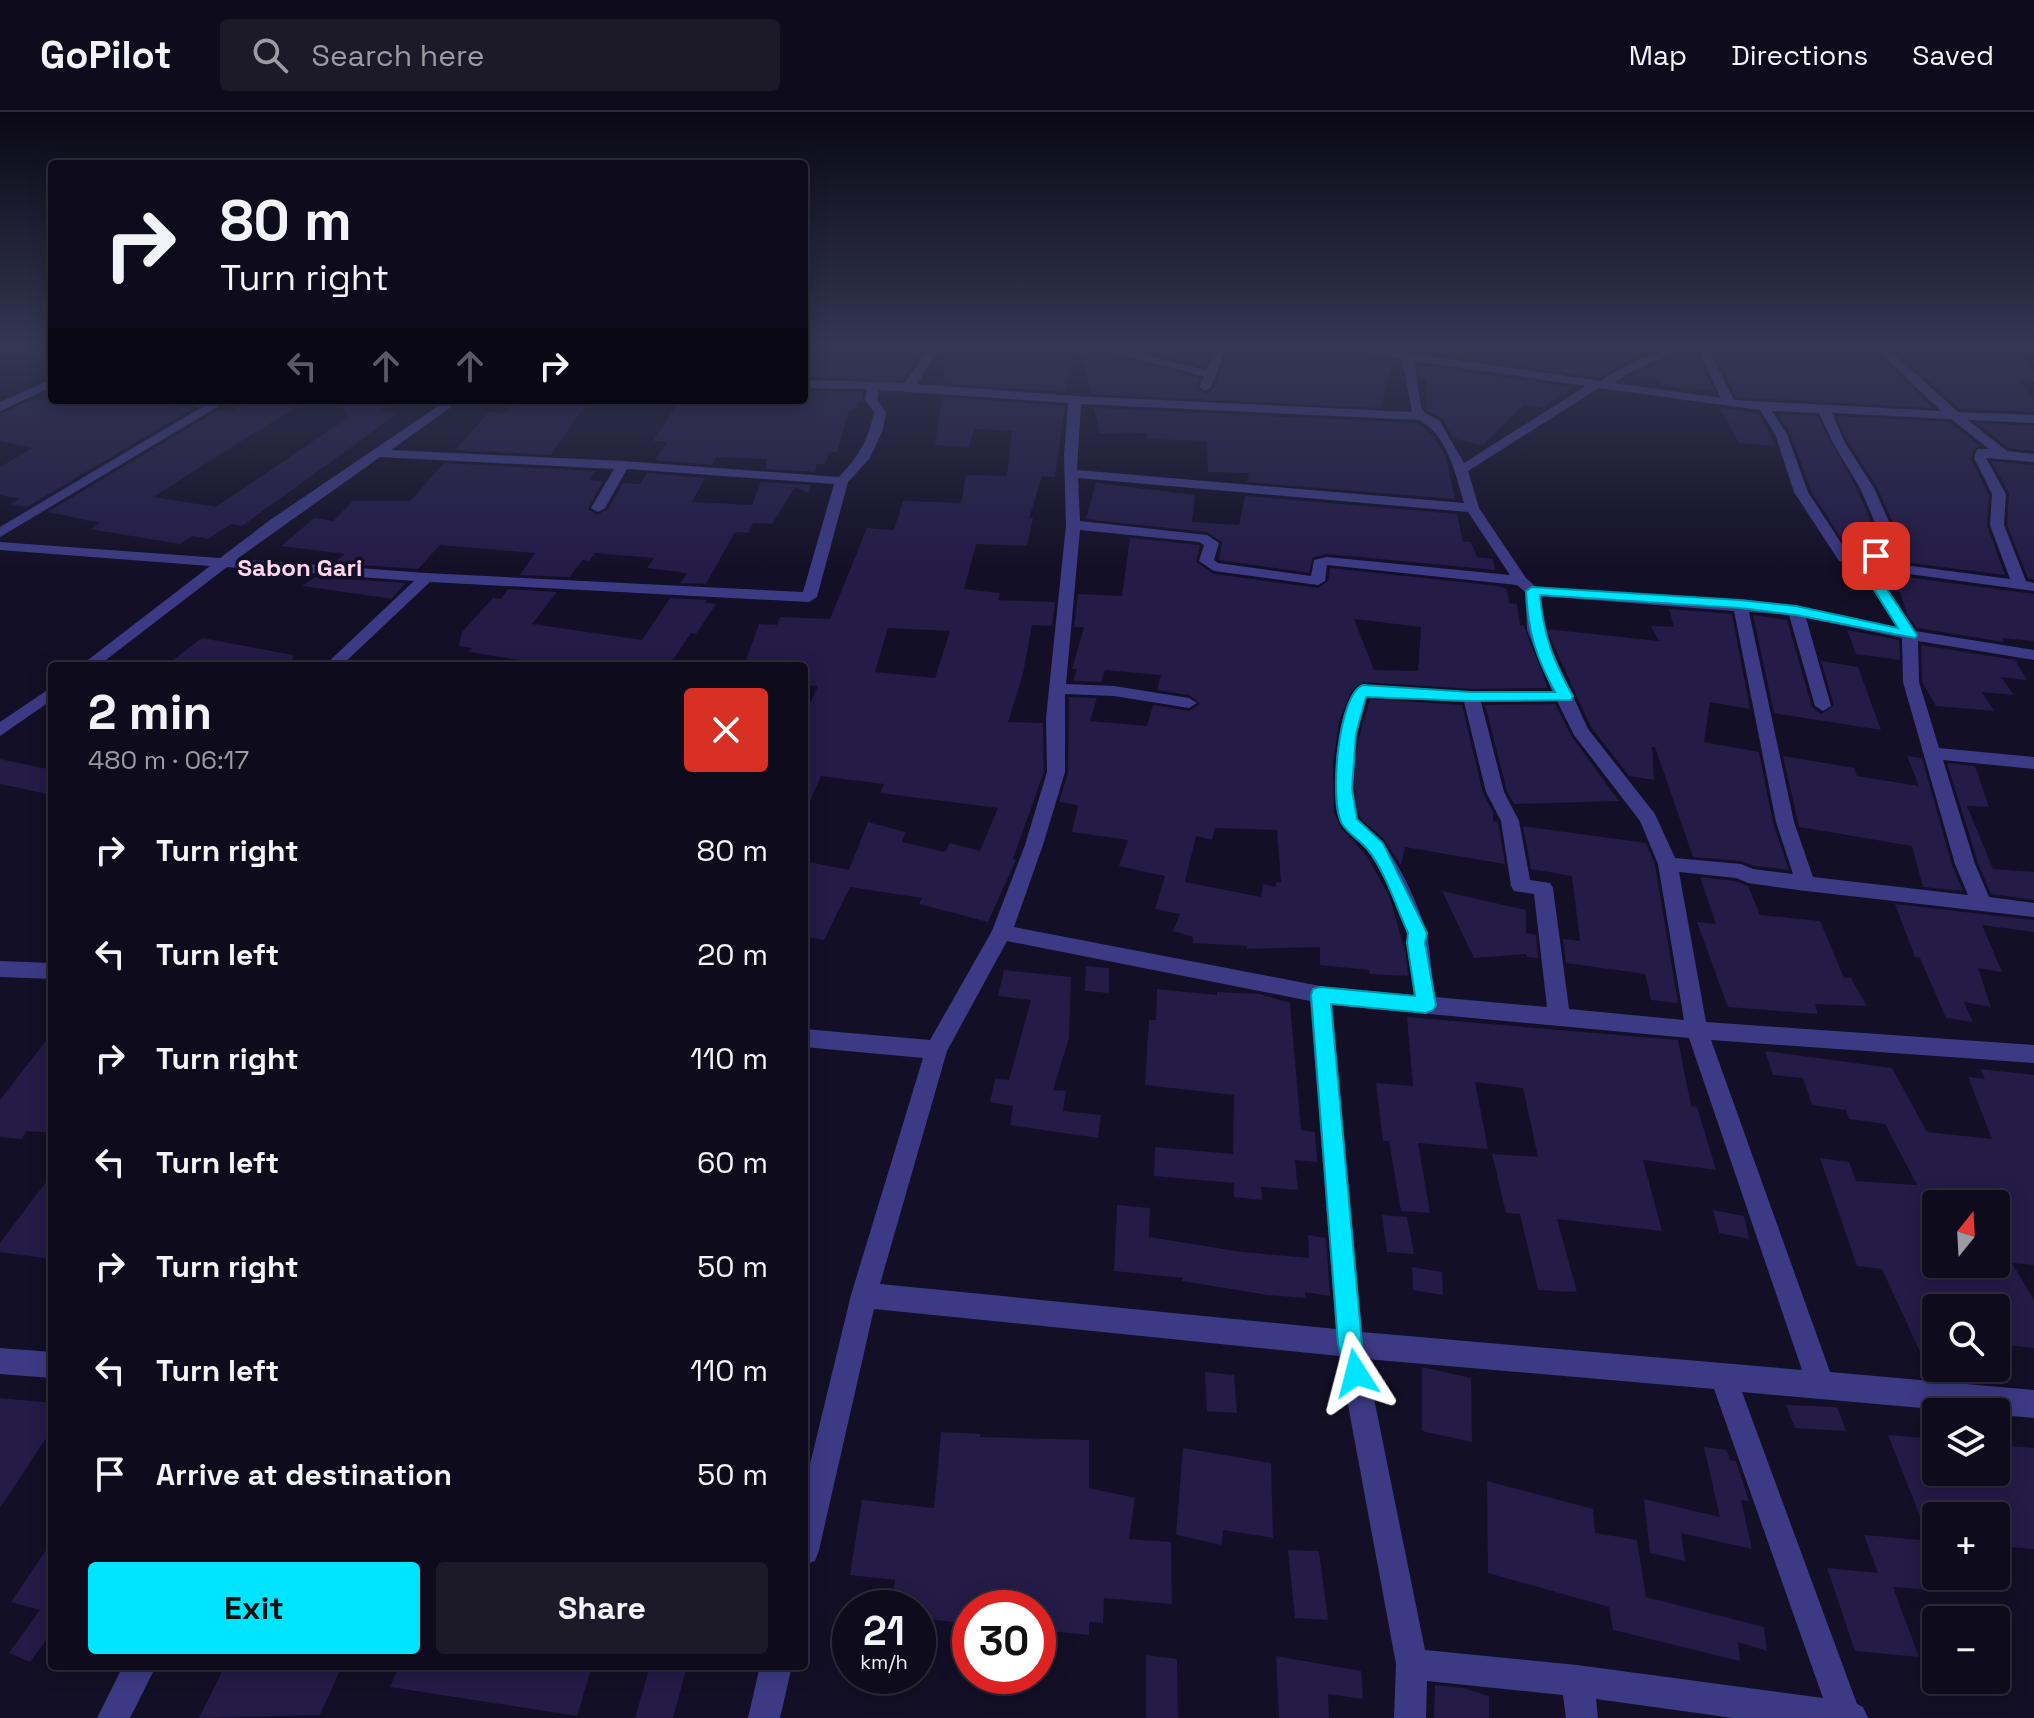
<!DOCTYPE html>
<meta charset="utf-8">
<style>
:root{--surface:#0e0b1c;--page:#1c1929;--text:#f1f3f6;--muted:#9b9ba3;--line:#2e2b3b;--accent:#00e5ff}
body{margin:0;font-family:"Space Grotesk",sans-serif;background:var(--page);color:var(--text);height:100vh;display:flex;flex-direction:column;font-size:30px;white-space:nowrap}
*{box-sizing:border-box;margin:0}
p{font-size:26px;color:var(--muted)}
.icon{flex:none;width:44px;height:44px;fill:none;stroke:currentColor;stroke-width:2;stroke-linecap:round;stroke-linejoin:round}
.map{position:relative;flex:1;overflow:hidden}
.panel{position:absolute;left:48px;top:550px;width:760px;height:1008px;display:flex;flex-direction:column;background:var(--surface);border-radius:8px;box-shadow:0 4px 20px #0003,0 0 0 2px var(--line)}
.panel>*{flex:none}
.top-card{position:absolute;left:48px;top:48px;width:760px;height:244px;border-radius:8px;box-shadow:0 4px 20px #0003,0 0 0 2px var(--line);background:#0e0b1c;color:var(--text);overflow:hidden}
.needle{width:52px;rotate:18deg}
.tools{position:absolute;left:1922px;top:1078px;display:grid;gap:16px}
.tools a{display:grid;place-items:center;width:88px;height:88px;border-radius:8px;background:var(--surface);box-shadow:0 4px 20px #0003,0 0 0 2px var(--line);font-size:40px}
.speed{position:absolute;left:832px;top:1478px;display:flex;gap:16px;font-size:40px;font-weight:700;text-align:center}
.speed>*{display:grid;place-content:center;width:104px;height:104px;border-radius:50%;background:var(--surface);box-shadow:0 4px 20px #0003,0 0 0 2px var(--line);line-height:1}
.speed small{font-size:20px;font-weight:400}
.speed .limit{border:12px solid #d22;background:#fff;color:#111}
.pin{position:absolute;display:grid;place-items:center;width:68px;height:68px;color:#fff;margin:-34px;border-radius:16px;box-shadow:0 4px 12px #0006}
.me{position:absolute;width:88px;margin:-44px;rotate:351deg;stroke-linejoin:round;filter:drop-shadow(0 0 6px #0008)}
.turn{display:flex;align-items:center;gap:28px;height:168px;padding:0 40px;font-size:36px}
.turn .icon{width:104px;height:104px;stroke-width:2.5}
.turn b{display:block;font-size:56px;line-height:68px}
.lanes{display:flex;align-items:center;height:76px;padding:0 40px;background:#0003;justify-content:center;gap:40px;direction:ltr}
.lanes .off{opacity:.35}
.round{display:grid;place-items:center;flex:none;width:84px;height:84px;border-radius:8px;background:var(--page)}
.overview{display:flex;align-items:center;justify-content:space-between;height:136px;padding:0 40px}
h1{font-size:48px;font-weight:700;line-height:60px}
.action{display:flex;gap:16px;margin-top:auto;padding:16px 40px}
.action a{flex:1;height:92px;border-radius:8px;background:var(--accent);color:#111;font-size:32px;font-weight:700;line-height:92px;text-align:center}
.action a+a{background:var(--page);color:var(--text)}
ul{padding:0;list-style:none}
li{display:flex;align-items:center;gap:24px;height:104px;padding:0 40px}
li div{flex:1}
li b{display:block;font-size:30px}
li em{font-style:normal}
header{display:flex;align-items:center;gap:48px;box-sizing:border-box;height:112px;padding:0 40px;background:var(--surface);border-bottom:2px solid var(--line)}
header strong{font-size:38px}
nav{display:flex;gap:44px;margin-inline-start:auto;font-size:28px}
.search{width:560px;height:72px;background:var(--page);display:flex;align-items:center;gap:20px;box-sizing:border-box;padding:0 28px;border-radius:8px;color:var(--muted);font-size:30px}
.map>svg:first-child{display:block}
.building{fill:#241b47;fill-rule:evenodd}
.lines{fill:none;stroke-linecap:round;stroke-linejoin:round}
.minor{fill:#3d3a85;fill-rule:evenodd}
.route{fill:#00e5ff;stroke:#0095a6;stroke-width:2}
.labels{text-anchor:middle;stroke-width:7;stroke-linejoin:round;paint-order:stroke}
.far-neighbourhood-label{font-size:24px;font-weight:bold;fill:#ffd6f0;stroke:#130f26}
</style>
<header>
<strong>GoPilot</strong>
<div class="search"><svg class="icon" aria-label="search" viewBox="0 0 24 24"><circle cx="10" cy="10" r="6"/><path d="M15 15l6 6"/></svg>Search here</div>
<nav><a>Map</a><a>Directions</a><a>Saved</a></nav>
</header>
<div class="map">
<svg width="2034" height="1606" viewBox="0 0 2034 1606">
<rect width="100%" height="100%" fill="#130f26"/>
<g class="building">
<path d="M875 234H925L903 268 804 265V241L870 242Z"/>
<path d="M948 234 1072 238 1066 280 943 271Z"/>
<path d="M1123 234H1213L1204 254Z"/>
<path d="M1230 234H1325L1393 248 1381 296 1091 282 1081 238 1200 266 1196 276 1207 282 1214 276Z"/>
<path d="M1503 234H1665L1631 248 1600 266 1420 240 1421 235 1503 244Z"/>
<path d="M1693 234 1716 282 1712 278 1661 274 1658 267H1625Z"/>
<path d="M1711 234H1870L1933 296 1736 285Z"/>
<path d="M1890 234H2016L2034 260V269L2018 268 2034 289V300L1959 297Z"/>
<path d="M1418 253 1570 275 1565 283 1561 282 1544 296 1524 292 1482 334 1453 326 1442 306 1427 299V267L1420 266Z"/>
<path d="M804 279 863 280V290L859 289 854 298H849L837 340H829L825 352H817L815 360 766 357 767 347 716 345 712 353 655 348 667 330 653 329 676 294H717L722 288 804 293Z"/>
<path d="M942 285 1065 294 1055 365 1042 364 1029 406H1033L1027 434 976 432 964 477 1000 481 998 488 1055 490 1052 514 1032 513 1023 562 1008 610 1043 611 1044 660 1013 747 1016 748 988 810 919 792 922 786 850 775 824 828 804 824V749L849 758 868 710 906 720 902 730 945 740 950 731 980 739 998 696 880 681 884 672 821 664 804 703V604L818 574 804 573V554H744L759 512 777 513 780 505 830 507 867 416 894 418 903 389 961 391 966 363 1007 364 1012 319 974 317 969 335 935 333ZM888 516 950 519 935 566 875 560Z"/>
<path d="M31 288H121L192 297 27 395 10 392 20 387 0 383V355L33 336 0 329V302Z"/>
<path d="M253 288H307L153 385 216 395 349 305 338 288H395L379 299 397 302 242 414 231 412 208 427 192 424 180 432 90 417 101 411 48 400 218 298 232 300Z"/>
<path d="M521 288H589L551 343 455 338 489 300 505 301Z"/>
<path d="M1094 296 1418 311 1434 325 1446 345 1455 387 1247 370 1249 361 1208 360 1206 329 1146 327 1147 321 1100 322Z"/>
<path d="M1720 296 1758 301 1776 334 1739 331Z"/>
<path d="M1778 302 1817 304 1857 377 1880 430 1872 439 1871 436 1847 435 1811 379 1790 321Z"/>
<path d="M1837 304 1950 310 1980 334 1974 336 1971 347 1989 383 1987 414 2005 463 1887 448 1902 431 1877 375 1848 330Z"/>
<path d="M1977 311 2034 314V339L2008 336Z"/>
<path d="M1991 349 2034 353V468L2028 466 2007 413 2009 381Z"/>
<path d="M444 351 595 359 588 368 603 369 588 397 597 403 608 397 623 371 640 372 647 361 705 366 692 390 752 393 761 370 811 373 808 381 795 375 772 412 753 411 748 421 735 420 706 472 680 471 687 461 647 456 654 446 595 441 589 449 583 448 569 465 520 463 535 441 440 433 418 457 333 451 345 442 281 434 314 406 333 409 353 389H410Z"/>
<path d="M1096 371 1195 383 1192 410 1239 413 1245 384 1457 402 1463 430H1471L1477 445 1493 447 1495 458 1327 442 1313 445 1309 461 1219 448 1222 430 1207 420 1086 407Z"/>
<path d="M1130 426 1198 433 1200 434 1196 450 1214 462 1318 476 1328 469 1330 456 1498 474 1507 477 1509 491 1517 492 1520 513 1524 514 1548 576 1471 577 1363 570 1352 578 1339 610 1333 652 1334 701 1342 717 1367 744 1390 786 1406 842 1408 864 1370 862 1369 858 1320 853V835L1246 837 1247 834 1193 831V825L1173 819 1180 802 1155 797 1165 764 1119 754 1128 728 1072 720 1078 693 1059 690 1068 660 1069 585 1097 586 1090 609 1147 614 1153 593 1189 599 1200 592 1189 583 1157 578 1161 563 1105 558 1101 570 1073 569 1077 557H1072L1084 515H1074L1078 482 1122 484ZM1354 507 1421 515 1418 559 1374 558ZM1215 716 1277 718 1281 770H1276V775L1263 772 1261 785 1185 770 1196 724 1212 728Z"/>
<path d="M1884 462 2034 482V529L2002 526 2004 530 1917 516 1907 502 1900 480 1893 479Z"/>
<path d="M315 465 406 471 391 487 386 486 302 474Z"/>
<path d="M508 477 557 480 532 512 642 528 670 486 707 488 705 491 716 492 696 522 691 521 669 554H559L468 540 472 536 459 534 462 520 493 486 501 487Z"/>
<path d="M1669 497 1732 502 1750 597 1710 590 1704 630 1759 640 1773 711 1789 758 1754 754 1741 749 1693 745 1655 635H1652L1654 668 1629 664 1591 615 1546 517 1659 529 1651 514 1674 515Z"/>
<path d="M1753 503 1787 508 1812 595 1821 602 1834 593 1821 549 1858 555 1881 618 1774 601Z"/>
<path d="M1847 518 1899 528 1900 548 1856 542Z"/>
<path d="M202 526 293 543 292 554H165Z"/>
<path d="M1921 533 2015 548 2027 568 2001 565 2014 583 1982 580 1994 599 1936 594 1922 570Z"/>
<path d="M1370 587 1462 593 1483 681 1493 700V709L1498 710 1505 752 1405 735 1401 753 1382 725 1362 708 1357 698 1354 666 1358 629Z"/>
<path d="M1555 592 1572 625 1619 689 1514 692 1507 679 1485 593Z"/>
<path d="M1783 644 1854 656 1857 664 1919 674 1907 644 1922 646 1952 753 1963 779 1923 775 1912 734 1799 715Z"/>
<path d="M0 647 52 658V683L0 672Z"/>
<path d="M1947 651 1975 654 1989 695 1967 694 1993 757 2034 760V788L1991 782 1978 751Z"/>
<path d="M1523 714 1646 731 1655 753 1678 891 1651 888 1645 862 1566 851 1563 827 1580 829 1572 764 1531 757Z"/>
<path d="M1700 765 1735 769 1748 774 1760 803 1820 809 1844 866H1851L1867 894 1815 892 1818 902 1728 895 1697 810 1716 812Z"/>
<path d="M1442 779 1526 798V821L1536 823 1538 846 1527 845 1526 842 1474 846Z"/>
<path d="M1895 792 2034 808V820L1982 813 2002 860 1978 856 1991 895 1964 890 1973 910 1946 906 1920 846 1915 845Z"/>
<path d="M1086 854 1109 856V881L1085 879Z"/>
<path d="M1004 858 1071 865 1069 926 1053 978 1066 979 1063 999 1101 1003 1098 1026 1010 1013 1013 994 990 990 995 967 1009 968 1031 888 998 884Z"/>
<path d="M1157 877 1217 883V880L1260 882 1290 891 1301 1018 1315 1020 1317 1050 1295 1048 1298 1078 1261 1075 1262 1088 1234 1085V1071L1154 1064 1155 1035 1233 1042 1234 983 1145 973 1149 908H1156Z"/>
<path d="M1407 905 1678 928 1691 994 1697 995 1716 1058 1643 1048 1662 1119 1557 1107 1577 1180 1538 1178 1520 1102 1506 1101 1492 1042 1538 1045 1523 976 1475 970 1488 1037 1418 1031 1430 1101 1401 1099 1389 1029H1383L1376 971 1413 974Z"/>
<path d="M52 921V1021L27 1019 21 1027 0 1025V988Z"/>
<path d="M1765 939 1892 956 1927 1020 1992 1027 1968 965 1985 967 1980 957 2034 963V1153L2012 1151 2034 1188V1236L1996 1232V1190L1936 1189V1266H1932L1882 1157 1857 1154 1820 1046 1849 1050 1856 1069 1917 1073 1885 1012 1849 1007 1846 998 1812 993 1803 966 1773 963ZM1936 1092H1996V1154L1936 1153Z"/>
<path d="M52 1062V1147L0 1140V1131Z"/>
<path d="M1117 1093 1150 1096 1149 1125 1242 1140 1309 1146 1308 1123 1326 1126 1330 1184 1305 1180 1306 1186 1268 1183 1182 1169 1183 1166 1114 1159Z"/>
<path d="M1713 1098 1744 1104 1749 1127 1719 1121Z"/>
<path d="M1382 1103 1407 1105 1414 1142 1387 1140Z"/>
<path d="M1412 1155 1442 1160 1443 1183 1413 1178Z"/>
<path d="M1422 1255 1471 1266 1472 1330 1422 1319Z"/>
<path d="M1205 1260 1234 1263 1237 1301 1207 1299Z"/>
<path d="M0 1286 52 1291V1317L0 1396Z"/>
<path d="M1786 1293 1837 1295 1846 1319 1795 1316Z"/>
<path d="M941 1320 980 1322V1325L1089 1328V1376L1135 1386 1129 1427 1171 1430 1172 1492 1104 1486 1103 1511 1089 1510V1523L1038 1518V1496H970V1512L920 1506 921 1496H891L895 1468 850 1463 862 1388 934 1396Z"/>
<path d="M1888 1323 1936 1327V1360H1996V1333L2034 1336V1437L1996 1434V1404H1920Z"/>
<path d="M1704 1335 1727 1338 1730 1348 1736 1349 1749 1389 1741 1388 1752 1437 1681 1421 1685 1449 1650 1441 1644 1387 1720 1405Z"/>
<path d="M1183 1336 1271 1351 1273 1426 1223 1418 1222 1433 1176 1423Z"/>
<path d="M1487 1369 1593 1397 1595 1421 1637 1428 1646 1485 1764 1515 1767 1539 1738 1530 1740 1549 1613 1518 1609 1495 1488 1461Z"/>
<path d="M1864 1423 1921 1428 1941 1479 1893 1475 1919 1545 1855 1539 1827 1456 1878 1461Z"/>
<path d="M52 1429V1520L30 1550 9 1541 40 1498 11 1490Z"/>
<path d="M1288 1438 1319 1439 1328 1508 1295 1506Z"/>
<path d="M1146 1543 1177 1547 1178 1606H1146Z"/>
<path d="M1276 1544 1361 1559 1363 1587 1328 1582 1329 1606H1279Z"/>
<path d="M225 1554H342L320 1603 199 1606Z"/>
<path d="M399 1554H592L577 1604 390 1575Z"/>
<path d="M650 1554H687L673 1606H635Z"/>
<path d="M1435 1573 1463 1576 1489 1584V1606H1434Z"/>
</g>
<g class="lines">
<g class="minor">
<path d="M929 234H940L917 272 1074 284 1412 300 1402 247 1328 234H1360L1601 269C1627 252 1659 234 1690 234L1630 260 1614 271 1721 286 1696 234H1707L1734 288 1941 299 1873 234H1885L1958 300 2034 303V311L1968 308 2007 339 2034 342V350L1986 346 2006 382 2004 413 2026 469 2034 471V479L1879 458 1877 462 1915 519 2034 538V548L1918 529 1919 570 1939 636 2034 645V657L1943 648 1975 752 1989 785 2034 791V805L1806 779 1748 771 1736 766 1679 760 1706 910 2034 933V951L1711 928 1830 1260 2034 1278V1306L1742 1280 1857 1592 1863 1595 1868 1606H1733L1596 1587 1598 1606H1566L1563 1583 1427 1569 1426 1606H1394L1396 1552 1339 1244 874 1197 819 1438 815 1449 804 1453V1377L851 1183 923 946 804 935V917L930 928 992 819 1025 733 1047 660 1046 606 1066 413 1064 343 1068 291 879 278 877 288 886 300 883 317 870 346 848 370 817 485 809 490 430 470 341 554H324L414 469 227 455 98 554H80L210 454 0 438V430L220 446 270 408 447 288H461L391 338 623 349 839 365C858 345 869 327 874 300L865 288 867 277 804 276V268L905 271ZM1414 249 1586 274 1464 351 1439 308 1425 301 1421 295ZM1599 276 1760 298 1775 322 1794 380 1839 449 1865 456 1863 462 1897 516 1796 494 1740 487 1734 490 1536 475 1526 466 1479 396 1468 359ZM1081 292 1419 308C1447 322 1456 363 1464 391L1077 358ZM1772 299 1819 301 1833 331 1860 376 1884 431 1868 448 1849 443 1808 380 1787 322ZM1832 301 1951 307 1989 337H1977L1974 346 1992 382 1990 413 2010 467 1881 450 1899 432 1874 376 1845 331ZM380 345 614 357 591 396 598 400 605 396 627 357 834 372 803 480 426 461 237 447ZM1078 366 1468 400 1510 463 1327 445 1314 448 1311 464 1218 451 1214 448 1219 431 1207 423 1080 409ZM1080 418 1199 430 1204 433 1199 449 1214 459 1318 473 1325 469 1327 453 1517 473 1525 480 1527 518 1552 579 1471 580 1363 573C1337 580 1331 678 1337 701 1343 722 1364 730 1374 748 1383 763 1405 807 1407 822 1409 842 1411 863 1414 883L1320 874 1014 815 1043 733 1065 660V582L1114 584 1189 596 1197 591 1189 586 1114 574 1066 572ZM1540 484 1734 499 1776 710 1793 762 1753 757 1741 752 1675 746 1655 702 1588 617 1543 518ZM1749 500 1789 503 1815 594 1823 599 1831 594 1806 506 1902 526 1903 570 1955 752 1968 783 1813 765 1794 710ZM1368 584 1464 590 1486 680 1501 709 1511 774 1514 779 1534 782 1547 895 1435 885C1432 867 1430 833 1426 818 1417 790 1401 754 1382 730 1376 722 1365 718 1359 710 1342 686 1356 608 1368 584ZM1557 589 1574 623 1640 709 1658 752 1684 908 1569 897 1553 776 1550 771 1530 768 1519 709 1504 680 1481 590ZM1007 829 1310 889 1336 1217 880 1172 947 939ZM1332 893 1689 926 1802 1258 1362 1220ZM1366 1247 1714 1277 1823 1586 1577 1553 1425 1538Z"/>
<path d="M1085 234H1109L1206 258 1216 234H1227L1211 275 1205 279 1199 275 1204 264Z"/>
<path d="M52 267V275L0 299V290Z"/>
<path d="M160 288H229L0 425V415L202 295 166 292Z"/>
<path d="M52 575V588L0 624V610Z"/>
<path d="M0 849 52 851V867L0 865Z"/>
<path d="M0 1236 52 1240V1266L0 1262Z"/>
<path d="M123 1554H156L130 1606H97Z"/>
<path d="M760 1554H792L780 1606H748Z"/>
</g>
</g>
<linearGradient id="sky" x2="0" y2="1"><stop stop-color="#0a0815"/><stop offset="0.51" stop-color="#333752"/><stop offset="1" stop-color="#333752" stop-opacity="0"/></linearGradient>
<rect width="2034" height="459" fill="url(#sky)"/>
<path class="route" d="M1876 440 1883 444 1877 462 1917 523 1915 526 1796 503 1740 496 1540 483C1543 522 1554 551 1573 584L1571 588 1471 589 1366 585 1356 622 1352 677 1357 707 1383 731 1427 821 1425 831 1436 893 1433 898 1426 901 1331 892 1362 1232 1368 1261 1365 1270 1356 1273 1347 1270 1338 1232 1311 883 1313 877 1320 875 1415 884 1407 831 1408 821C1397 797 1385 759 1368 738 1361 729 1348 722 1342 712 1329 690 1338 581 1363 573L1471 580H1555C1535 544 1528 519 1526 479L1532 475 1740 488 1796 494 1898 516 1864 462 1870 444Z"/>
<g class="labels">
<g class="far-neighbourhood-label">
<text x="300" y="464">Sabon Gari</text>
</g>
</g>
</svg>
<div class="tools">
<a><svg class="needle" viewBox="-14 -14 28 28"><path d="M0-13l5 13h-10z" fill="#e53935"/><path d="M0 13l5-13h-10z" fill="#9b9ba3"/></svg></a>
<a><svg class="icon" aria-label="search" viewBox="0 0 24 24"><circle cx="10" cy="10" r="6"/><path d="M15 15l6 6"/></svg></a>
<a><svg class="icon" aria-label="layers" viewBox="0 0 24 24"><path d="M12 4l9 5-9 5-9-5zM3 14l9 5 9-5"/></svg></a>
<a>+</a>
<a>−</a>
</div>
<div class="speed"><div>21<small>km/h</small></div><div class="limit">30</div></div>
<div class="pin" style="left:1876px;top:444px;background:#d93025"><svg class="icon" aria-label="arrive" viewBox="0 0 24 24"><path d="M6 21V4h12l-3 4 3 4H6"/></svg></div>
<svg class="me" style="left:1356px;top:1261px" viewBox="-20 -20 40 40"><path d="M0-17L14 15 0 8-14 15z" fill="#00e5ff" stroke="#fff" stroke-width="4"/></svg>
<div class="top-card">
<div class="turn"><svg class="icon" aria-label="right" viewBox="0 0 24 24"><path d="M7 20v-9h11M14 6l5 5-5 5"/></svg><div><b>80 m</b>Turn right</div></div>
<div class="lanes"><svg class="icon off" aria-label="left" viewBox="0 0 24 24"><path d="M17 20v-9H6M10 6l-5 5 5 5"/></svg><svg class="icon off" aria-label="ahead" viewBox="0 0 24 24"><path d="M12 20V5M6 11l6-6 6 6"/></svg><svg class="icon off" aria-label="ahead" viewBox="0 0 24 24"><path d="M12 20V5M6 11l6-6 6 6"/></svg><svg class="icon" aria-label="right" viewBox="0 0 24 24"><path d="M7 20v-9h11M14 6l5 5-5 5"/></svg></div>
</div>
<section class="panel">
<div class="overview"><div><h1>2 min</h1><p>480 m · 06:17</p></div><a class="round" style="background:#d93025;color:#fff"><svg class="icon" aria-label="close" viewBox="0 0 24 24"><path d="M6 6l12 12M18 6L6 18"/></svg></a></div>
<ul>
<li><svg class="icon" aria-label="right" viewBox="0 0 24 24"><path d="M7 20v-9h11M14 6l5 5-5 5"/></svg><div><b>Turn right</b></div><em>80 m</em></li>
<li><svg class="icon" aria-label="left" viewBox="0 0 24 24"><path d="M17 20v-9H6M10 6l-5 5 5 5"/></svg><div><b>Turn left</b></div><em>20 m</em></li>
<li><svg class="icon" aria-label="right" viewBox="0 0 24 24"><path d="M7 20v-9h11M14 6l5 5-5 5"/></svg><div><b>Turn right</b></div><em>110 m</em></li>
<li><svg class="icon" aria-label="left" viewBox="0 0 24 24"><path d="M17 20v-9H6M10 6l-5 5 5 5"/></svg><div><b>Turn left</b></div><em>60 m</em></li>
<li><svg class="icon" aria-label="right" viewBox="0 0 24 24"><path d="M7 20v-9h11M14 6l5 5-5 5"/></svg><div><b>Turn right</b></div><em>50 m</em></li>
<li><svg class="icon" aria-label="left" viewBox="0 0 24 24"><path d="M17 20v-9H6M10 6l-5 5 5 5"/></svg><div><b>Turn left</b></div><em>110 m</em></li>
<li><svg class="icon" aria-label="arrive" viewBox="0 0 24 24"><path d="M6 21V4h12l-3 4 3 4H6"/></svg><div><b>Arrive at destination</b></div><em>50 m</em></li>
</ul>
<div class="action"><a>Exit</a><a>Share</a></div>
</section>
</div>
